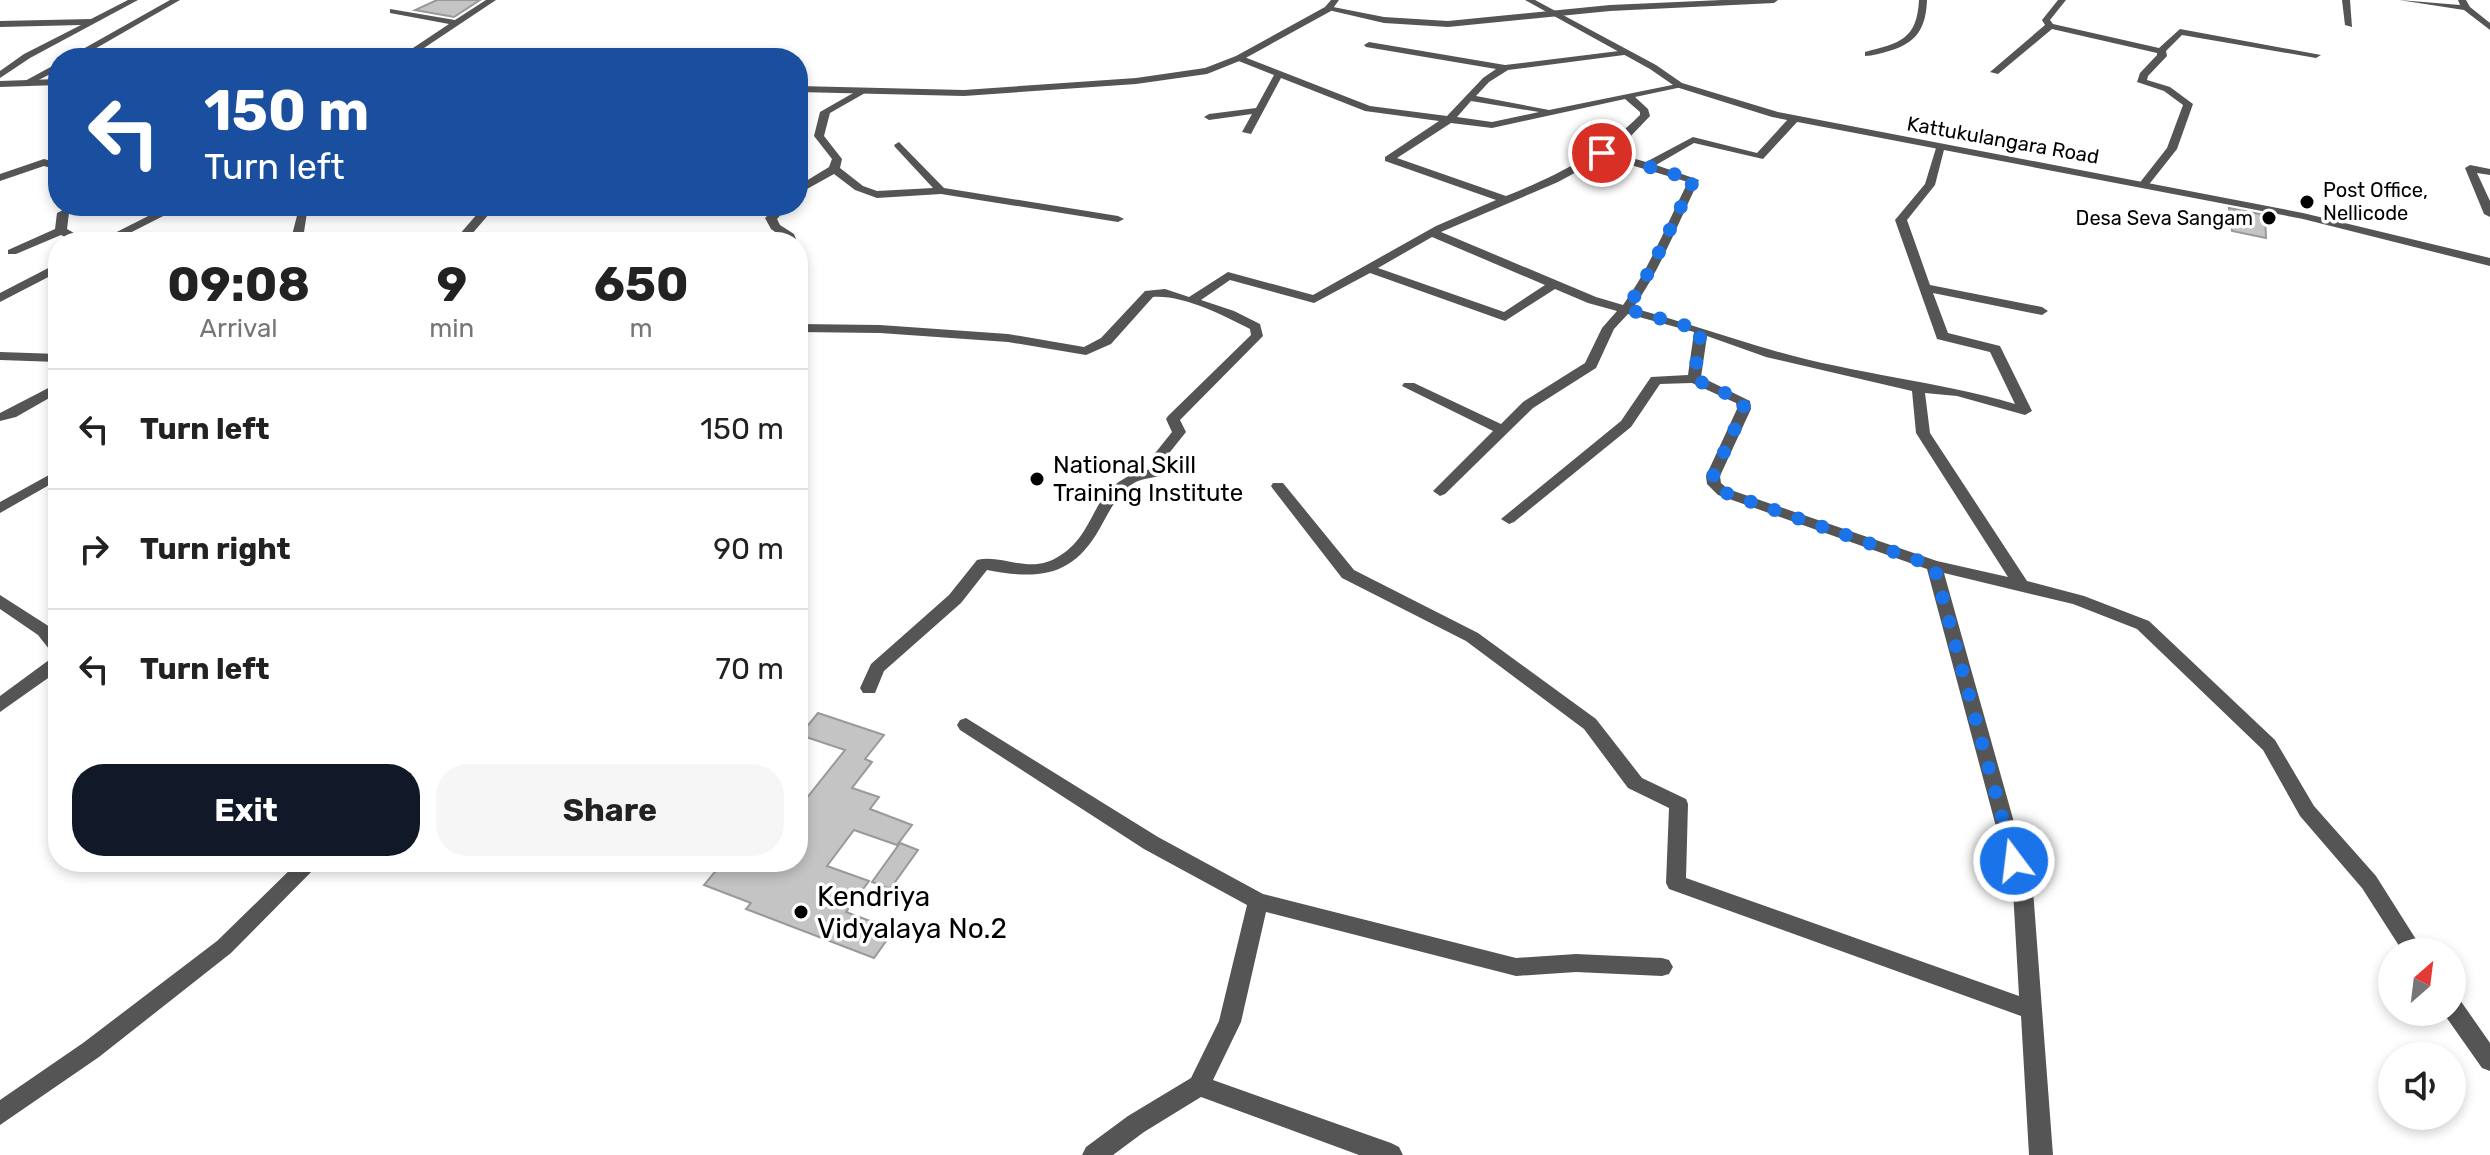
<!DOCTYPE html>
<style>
:root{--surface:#fff;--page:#f6f6f6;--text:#222;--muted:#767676;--line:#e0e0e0;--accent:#111827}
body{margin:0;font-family:Rubik,sans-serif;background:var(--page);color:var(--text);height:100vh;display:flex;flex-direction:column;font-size:30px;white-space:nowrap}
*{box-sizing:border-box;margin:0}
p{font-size:26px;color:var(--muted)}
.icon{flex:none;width:44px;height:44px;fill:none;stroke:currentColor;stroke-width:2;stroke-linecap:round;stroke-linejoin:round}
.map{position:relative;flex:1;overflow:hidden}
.panel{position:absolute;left:48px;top:232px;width:760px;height:640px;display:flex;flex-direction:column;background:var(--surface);border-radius:32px;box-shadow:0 4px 12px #0003}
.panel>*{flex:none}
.top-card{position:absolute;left:48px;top:48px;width:760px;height:168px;border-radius:32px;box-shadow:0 4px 12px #0003;background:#1a4fa0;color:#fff;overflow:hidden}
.needle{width:52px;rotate:28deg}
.tools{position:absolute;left:2378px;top:938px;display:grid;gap:16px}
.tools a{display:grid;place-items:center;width:88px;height:88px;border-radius:50%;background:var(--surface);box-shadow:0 4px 12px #0003;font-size:40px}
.pin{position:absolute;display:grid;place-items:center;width:68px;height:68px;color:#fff;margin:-34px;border:4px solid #fff;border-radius:50%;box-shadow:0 2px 8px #0007}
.me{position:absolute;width:88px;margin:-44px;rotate:345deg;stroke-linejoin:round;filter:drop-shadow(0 0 6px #0008)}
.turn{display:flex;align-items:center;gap:28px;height:168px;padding:0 24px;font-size:36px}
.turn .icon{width:104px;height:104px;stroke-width:2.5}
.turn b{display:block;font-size:56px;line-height:68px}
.eta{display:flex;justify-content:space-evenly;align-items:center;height:136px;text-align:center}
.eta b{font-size:48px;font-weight:700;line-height:56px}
.cta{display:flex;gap:16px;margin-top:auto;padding:16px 24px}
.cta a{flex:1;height:92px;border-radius:32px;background:var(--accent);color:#fff;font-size:32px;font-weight:700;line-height:92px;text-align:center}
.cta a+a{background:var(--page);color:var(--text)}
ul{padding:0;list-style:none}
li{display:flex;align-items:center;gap:24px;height:120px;padding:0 24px;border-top:2px solid var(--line)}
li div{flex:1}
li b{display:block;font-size:30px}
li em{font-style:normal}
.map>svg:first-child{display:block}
.building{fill:#c4c4c4;stroke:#999;stroke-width:2}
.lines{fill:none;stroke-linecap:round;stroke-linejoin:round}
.minor{fill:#555;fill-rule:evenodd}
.tertiary{fill:#555;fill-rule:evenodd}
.route{stroke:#1a73e8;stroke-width:14;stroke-dasharray:0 25.2}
.poi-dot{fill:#000;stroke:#fff;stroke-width:3}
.labels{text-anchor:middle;stroke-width:7;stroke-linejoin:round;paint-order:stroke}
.far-street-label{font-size:20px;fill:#000;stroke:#fff}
.far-poi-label{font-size:20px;fill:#000;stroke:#fff;text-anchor:start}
.poi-label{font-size:24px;fill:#000;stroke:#fff;text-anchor:start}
.near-poi-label{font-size:28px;fill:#000;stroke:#fff;text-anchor:start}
</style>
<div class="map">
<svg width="2490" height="1155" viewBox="0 0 2490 1155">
<rect width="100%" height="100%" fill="#fff"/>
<g class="building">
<path d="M437 0H480L454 17 415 10Z"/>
<path d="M2229 208 2265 215 2266 238 2232 231Z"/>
<path d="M818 713 884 735 865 759 872 762 852 788 879 797 870 809 912 825 897 845 854 830 827 866 869 881 846 912 894 930 874 958 746 909 751 903 704 885 723 862H798V809L845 750 800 735Z"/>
<path d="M900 843 918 850 890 889 872 882Z"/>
</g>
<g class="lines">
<g class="minor">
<path d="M128 0H138L30 58 0 78V71L24 54 81 25 0 27V21L91 19Z"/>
<path d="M170 0H180L79 58H67Z"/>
<path d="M486 0H496L409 58H398L449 24 390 13V9L455 20Z"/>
<path d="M1722 0H1778L1774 3 1610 11 1448 27 1384 23 1324 9 1328 6 1384 17 1448 21 1610 5Z"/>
<path d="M1919 0H1927C1926 28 1917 43 1889 51 1881 53 1873 56 1865 56V52C1899 43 1917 40 1919 0Z"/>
<path d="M2058 0H2066L2050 20 2053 24 2159 48 2180 29 2321 55 2316 58 2182 35 2166 51 2167 56 2148 76 2147 80 2170 87 2193 104 2177 149 2147 187 2143 188 2138 185 2167 148 2183 105 2164 91 2137 82 2140 73 2157 55V53L2052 29 1998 74 1990 72 2045 25 2042 20Z"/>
<path d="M2342 0H2350L2352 27 2345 25Z"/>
<path d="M2399 0 2460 5 2458 0H2466L2470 7 2490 23V30L2464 10Z"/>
<path d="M1369 42 1505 65 1627 50 1629 52 1624 55 1508 70 1489 82 1476 96 1549 110 1682 83V87L1635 97 1648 109 1650 116 1629 138 1611 152 1646 162 1693 137 1757 153 1790 117H1798V121L1763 159 1694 143 1656 165 1699 180C1678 223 1661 269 1633 308 1681 321 1727 337 1775 351 1854 374 1936 381 2015 404L1990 352 1937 339 1936 336 1895 220 1925 184 1936 148 1945 146 1935 185 1907 220 1930 285 2042 307 2048 311 2042 315 1933 293 1948 333 2000 346 2032 411 2025 415 1957 396 1925 393 1930 433 2027 581 2084 596 2149 621 2275 740 2314 806 2376 876 2424 952H2403L2362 888 2300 816 2263 750 2137 629 2073 604 1944 573 2033 890 2053 1155H2029L2021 1016 1669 889 1666 883 1669 808 1628 788 1584 729 1466 641 1342 578 1273 489 1271 486 1273 483H1283L1354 570 1478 633 1596 719 1642 778 1686 799 1688 804 1686 878 2019 996 2013 890 1927 569 1718 495 1707 484 1706 476 1737 409 1736 403 1692 383 1660 384 1631 427 1514 522 1509 524 1501 519 1621 421 1651 377 1688 375 1694 332 1628 314 1614 329 1596 368 1533 408 1445 494 1440 496 1433 491 1493 431 1402 386 1404 383H1414L1501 424 1523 402 1585 363 1602 328 1617 311 1588 303 1555 289 1505 321 1370 273 1314 303 1230 280 1201 300 1234 311 1260 324 1263 336 1180 420 1186 432 1166 457 1164 475C1154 478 1143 478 1134 483 1117 494 1109 512 1100 528 1073 577 1038 580 987 570L961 603 884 671 875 693H863L860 688 871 664 949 595 977 560C1002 554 1028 574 1056 558 1102 533 1086 481 1152 469V457L1172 432 1166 419 1168 416 1251 335 1250 329C1222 315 1184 295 1153 297L1111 344 1086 355 1008 342 880 333 798 332V324L880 325 1008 334 1084 347 1101 338 1145 291 1165 289 1189 297 1228 272 1313 295 1436 226 1496 200 1385 161V157L1439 121 1365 111 1281 78 1251 134 1242 132 1252 114 1209 120 1204 117 1209 114 1256 108 1274 75 1236 60 1234 58 1239 55 1370 106 1447 116 1483 78 1496 69 1366 47 1364 45ZM1625 99 1640 112V115C1601 154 1556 176 1506 196L1397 158 1451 123 1492 128ZM1471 101 1539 112 1492 122 1457 117ZM1604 157 1688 182C1667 223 1650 268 1623 305L1596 297 1441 232 1558 182ZM1432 237 1545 285 1504 312 1378 268ZM1707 336 1766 357 1912 391 1916 433 2008 577 1937 561 1728 489 1721 483 1720 476 1751 409 1750 401 1701 377Z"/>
<path d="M58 63V70L31 84 23 82Z"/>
<path d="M862 88 865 89V93L830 113 824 136 842 159 840 168 863 186 877 191 933 188 895 147 894 145 899 142 944 188 1118 216 1124 219 1118 222 941 194 877 198 855 190 834 174 798 194V186L829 167 832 159 814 136 820 112Z"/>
<path d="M44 159 58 163V170L44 166 0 181V174Z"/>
<path d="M2470 165 2490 169V175L2477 173 2490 201V217L2484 214 2465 168Z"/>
<path d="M168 206H183L112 242H97Z"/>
<path d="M239 206H308L304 232 318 236 313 242H300L303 239 294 237 292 235 298 212C279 213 256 215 239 206Z"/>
<path d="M484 206H496L465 242H453Z"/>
<path d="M777 206H789L777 219 780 225 794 234 797 242H785L784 238 771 229 765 218Z"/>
<path d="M63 210 69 213 67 229 90 242H75L61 235 16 254H8V250L55 229 57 213Z"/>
<path d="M58 263V272L0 302V293Z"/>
<path d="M0 352 58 354V362L0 360Z"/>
<path d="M58 383V393L16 417 0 421V413Z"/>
<path d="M58 470V480L0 513V502Z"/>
<path d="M0 595 50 627 58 638V671L0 712V696L49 660 53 654 38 635 0 609Z"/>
<path d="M966 718 1158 837 1263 894 1516 958 1576 954 1662 958 1669 960 1673 967 1669 974 1662 976 1576 972 1516 976 1266 912 1241 1022 1213 1080 1391 1143 1399 1147 1403 1155H1359L1201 1097 1144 1132 1113 1155H1082L1086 1147 1128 1116 1191 1078 1219 1021 1247 905 1144 849 960 730 957 725 960 720Z"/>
<path d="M298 862H321L231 953 99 1057 0 1125V1100L83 1043 217 941Z"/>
<path d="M2452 997 2460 1000 2490 1043V1071L2482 1068 2444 1014 2443 1012H2452Z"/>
</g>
<g class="tertiary">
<path d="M1331 0H1339L1331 11 1242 60 1207 74 1136 84 964 96 798 92V86L964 90 1136 78 1205 68 1236 56 1325 7Z"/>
<path d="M1525 0H1535L1656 65 1682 83 1778 112 2303 213 2490 258V266L2303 219 1772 117 1676 87 1650 69Z"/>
<path d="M58 79V85L0 87V81Z"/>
</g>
</g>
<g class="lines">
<path class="route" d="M1602 153 1694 180C1672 223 1654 269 1626 309L1701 330 1694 379 1743 401 1744 409 1713 476 1714 484 1723 492 1934 566 2014 861"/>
</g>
<g class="poi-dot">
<circle cx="2307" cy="202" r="8"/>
<circle cx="2269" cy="218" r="8"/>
<circle cx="1037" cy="479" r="8"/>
<circle cx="801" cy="912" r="8"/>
</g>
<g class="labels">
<g class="far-street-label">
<text transform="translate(2003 140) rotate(10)" y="7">Kattukulangara Road</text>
</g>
<g class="far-poi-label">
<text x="2323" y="197">Post Office,<tspan x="2323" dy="23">Nellicode</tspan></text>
<text x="2253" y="225" text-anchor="end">Desa Seva Sangam</text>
</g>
<g class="poi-label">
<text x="1053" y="473">National Skill<tspan x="1053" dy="28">Training Institute</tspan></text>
</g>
<g class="near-poi-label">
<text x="817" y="906">Kendriya<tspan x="817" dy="32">Vidyalaya No.2</tspan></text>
</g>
</g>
</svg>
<div class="tools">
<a><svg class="needle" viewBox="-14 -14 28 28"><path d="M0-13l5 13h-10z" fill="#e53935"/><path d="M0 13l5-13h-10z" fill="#767676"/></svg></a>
<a><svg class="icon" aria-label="sound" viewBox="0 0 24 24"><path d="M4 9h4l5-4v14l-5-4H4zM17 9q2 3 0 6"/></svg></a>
</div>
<div class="pin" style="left:1602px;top:153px;background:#d93025"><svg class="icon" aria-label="arrive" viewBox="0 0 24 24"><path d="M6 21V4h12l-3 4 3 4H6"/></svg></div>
<svg class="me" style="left:2014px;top:861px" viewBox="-20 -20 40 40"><circle r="17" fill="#1a73e8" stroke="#fff" stroke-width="3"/><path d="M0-11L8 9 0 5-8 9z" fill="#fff"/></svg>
<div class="top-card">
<div class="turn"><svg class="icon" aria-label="left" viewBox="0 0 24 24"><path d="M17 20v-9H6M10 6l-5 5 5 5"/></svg><div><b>150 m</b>Turn left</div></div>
</div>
<section class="panel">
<div class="eta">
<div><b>09:08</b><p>Arrival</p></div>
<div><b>9</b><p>min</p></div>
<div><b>650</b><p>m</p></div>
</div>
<ul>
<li><svg class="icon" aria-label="left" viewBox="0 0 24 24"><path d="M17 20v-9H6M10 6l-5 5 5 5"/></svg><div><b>Turn left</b></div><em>150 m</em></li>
<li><svg class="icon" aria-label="right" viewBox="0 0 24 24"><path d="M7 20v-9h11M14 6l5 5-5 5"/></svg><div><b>Turn right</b></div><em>90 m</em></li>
<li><svg class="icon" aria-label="left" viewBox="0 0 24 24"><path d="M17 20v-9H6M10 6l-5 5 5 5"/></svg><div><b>Turn left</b></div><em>70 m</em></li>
</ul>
<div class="cta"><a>Exit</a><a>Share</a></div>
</section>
</div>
